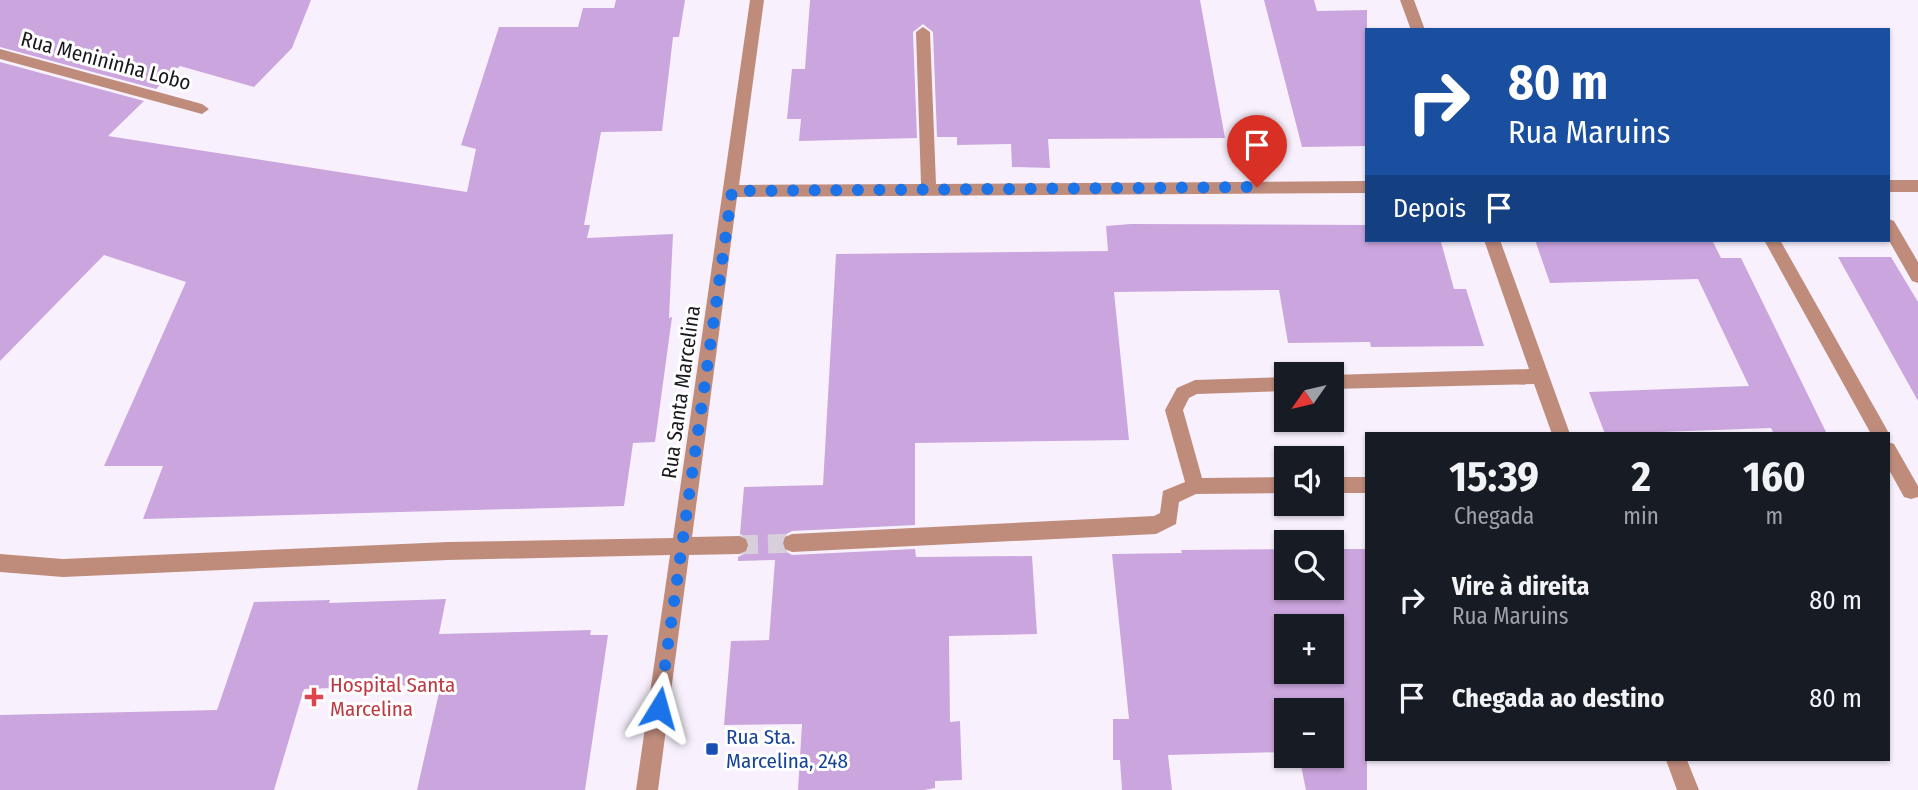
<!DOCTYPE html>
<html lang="pt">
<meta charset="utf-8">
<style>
:root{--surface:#171b24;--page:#20242c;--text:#f1f3f6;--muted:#9ea1a6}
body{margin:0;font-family:"Fira Sans Condensed",sans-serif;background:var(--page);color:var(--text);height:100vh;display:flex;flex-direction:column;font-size:26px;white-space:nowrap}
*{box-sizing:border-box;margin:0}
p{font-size:23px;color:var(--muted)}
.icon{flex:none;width:38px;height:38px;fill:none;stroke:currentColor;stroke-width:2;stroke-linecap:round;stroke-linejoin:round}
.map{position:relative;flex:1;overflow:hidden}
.sheet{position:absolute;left:1365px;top:432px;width:525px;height:329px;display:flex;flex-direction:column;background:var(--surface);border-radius:0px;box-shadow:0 2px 5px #0004}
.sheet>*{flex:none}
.banner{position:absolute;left:1365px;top:28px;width:525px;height:214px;border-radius:0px;box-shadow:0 2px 5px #0004;background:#1a4fa0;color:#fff;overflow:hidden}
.needle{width:46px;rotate:236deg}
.buttons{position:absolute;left:1274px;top:362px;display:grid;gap:14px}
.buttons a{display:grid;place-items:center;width:70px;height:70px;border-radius:0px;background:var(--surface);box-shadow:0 2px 5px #0004;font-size:35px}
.pin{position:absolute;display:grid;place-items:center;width:60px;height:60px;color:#fff;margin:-72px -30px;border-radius:50% 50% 50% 0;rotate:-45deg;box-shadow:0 0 7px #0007}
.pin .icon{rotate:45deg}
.me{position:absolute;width:77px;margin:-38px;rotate:8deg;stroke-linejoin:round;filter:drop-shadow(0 0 5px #0008)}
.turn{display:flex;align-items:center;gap:24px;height:147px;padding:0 28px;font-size:32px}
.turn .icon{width:91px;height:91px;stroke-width:2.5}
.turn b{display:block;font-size:49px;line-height:60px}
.then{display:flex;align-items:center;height:66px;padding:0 28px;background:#0003;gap:14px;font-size:26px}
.eta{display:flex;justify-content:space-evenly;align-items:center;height:119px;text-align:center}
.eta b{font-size:42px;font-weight:700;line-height:49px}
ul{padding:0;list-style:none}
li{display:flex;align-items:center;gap:21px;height:98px;padding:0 28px}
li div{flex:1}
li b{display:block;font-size:26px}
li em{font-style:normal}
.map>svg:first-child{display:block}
.building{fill:#cba5dd;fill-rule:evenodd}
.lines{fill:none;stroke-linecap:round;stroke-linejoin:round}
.minor-tunnel{stroke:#d7d0dc;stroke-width:19;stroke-dasharray:19 10;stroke-linecap:butt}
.minor{fill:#bf8c7c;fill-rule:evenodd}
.route{stroke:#1a73e8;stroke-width:12;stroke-dasharray:0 21.6}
.health-dot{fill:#e0444e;stroke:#fff;stroke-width:2.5}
.transit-dot{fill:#1a4fb4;stroke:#fff;stroke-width:2.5}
.labels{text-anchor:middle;stroke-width:6;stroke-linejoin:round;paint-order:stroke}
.street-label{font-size:21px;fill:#1b181e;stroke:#fff}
.health-label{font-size:21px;fill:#be3a42;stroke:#fff;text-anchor:start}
.transit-label{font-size:21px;fill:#164399;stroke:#fff;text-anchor:start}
</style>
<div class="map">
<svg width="1918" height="790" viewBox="0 0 1918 790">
<rect width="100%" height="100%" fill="#f8f1fd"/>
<g class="building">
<path d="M0 0H311L292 48 254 87 180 66 156 89 0 47Z"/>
<path d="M616 0H685L679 37H673L662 131 601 132 584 225H590L587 238 673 234 669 318 672 317 655 442 633 443 624 506 143 519 163 466H104L186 282 104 255 0 361V62L144 101 108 136 467 192 476 149 461 145 499 27H578L583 8H614Z"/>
<path d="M810 0H1200L1225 138 1048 139 1050 168 1012 167 1011 144 957 145V137H937L933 32 923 24 913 32 917 138 799 141 801 119H787L792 69H805Z"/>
<path d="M1264 0H1314L1317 11 1367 10V146L1302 147Z"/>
<path d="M1131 224 1367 225V240L1441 242 1454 289H1466L1484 346 1371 347 1370 342 1288 343 1279 290 1114 292 1129 440 915 443V525L792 531 783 536V550L792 555 915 549 916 557 1032 556 1037 634 949 636 950 722 960 721 962 780 935 781V788L924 790H798L802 724 724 725 731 641 769 640 775 560 738 561V557L748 552 750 546 748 538 740 534 744 487 823 485 836 254 1108 251 1106 226Z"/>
<path d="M1535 240H1712L1721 258H1741L1827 434H1774L1771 428 1605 434 1589 392 1749 386 1698 279 1550 283Z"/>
<path d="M1838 257H1891L1918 302V401Z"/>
<path d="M1286 549V588H1332V549H1367V790H1306L1299 756H1332V710H1286V752L1168 755 1172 790H1122L1120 760H1113V719H1129L1112 554 1182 553 1181 550ZM1286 626H1332V672H1286Z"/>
<path d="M446 599 439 634 591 630 590 635H608L585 790H417L441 684 304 689 274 790H0V715L217 710 254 602 330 600 329 603Z"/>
</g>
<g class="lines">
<path class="minor-tunnel" d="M739 545 792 543"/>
<g class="minor">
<path d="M750 0H764L739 185 921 184 916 32 923 27 930 32 936 184 1367 181V193L737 197 692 537 739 536 746 539 748 545 746 551 739 554 689 555 658 790H636L670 555 448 560 63 577 0 572V554L63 559 448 542 673 538Z"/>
<path d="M1400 0H1414L1425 30H1411Z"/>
<path d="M0 49 202 104 209 109 202 114 0 59Z"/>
<rect x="1888" y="180" width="30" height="12"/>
<path d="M1888 219 1894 221 1918 262V283L1912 281 1888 239Z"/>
<path d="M1484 240H1500L1570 434H1552L1534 384 1332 389V375L1529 369Z"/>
<path d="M1764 240H1780L1886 428 1889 434 1888 435 1871 434Z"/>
<path d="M1286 377V391L1197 394 1189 398 1183 410 1202 478 1286 477V493L1196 494 1179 502 1176 524 1156 534 792 552 785 549 783 543 785 537 792 534 1154 516 1160 513 1163 491 1185 482 1165 410 1177 388 1195 380Z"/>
<path d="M1888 442 1894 444 1918 486V497L1911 499 1904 497 1888 468Z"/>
<rect x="1332" y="477" width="35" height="16"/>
<path d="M1666 760H1687L1699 790H1677Z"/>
</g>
</g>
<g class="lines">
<path class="route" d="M659 708 732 191 1257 187"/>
</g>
<path class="health-dot" d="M310.5 686.5h7v7h7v7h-7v7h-7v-7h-7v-7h7z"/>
<rect class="transit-dot" x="705" y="742" width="14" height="14" rx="3.5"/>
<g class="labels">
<g class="street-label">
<text transform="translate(106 61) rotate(15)" y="7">Rua Menininha Lobo</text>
<text transform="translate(681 392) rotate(-82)" y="7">Rua Santa Marcelina</text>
</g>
<g class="health-label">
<text x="330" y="692">Hospital Santa<tspan x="330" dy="24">Marcelina</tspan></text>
</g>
<g class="transit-label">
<text x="726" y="744">Rua Sta.<tspan x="726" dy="24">Marcelina, 248</tspan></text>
</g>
</g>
</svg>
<div class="buttons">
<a><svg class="needle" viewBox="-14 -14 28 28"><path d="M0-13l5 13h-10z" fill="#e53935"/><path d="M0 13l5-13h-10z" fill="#9ea1a6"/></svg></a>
<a><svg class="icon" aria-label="sound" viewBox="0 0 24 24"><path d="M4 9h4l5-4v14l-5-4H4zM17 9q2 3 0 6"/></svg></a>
<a><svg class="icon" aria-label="search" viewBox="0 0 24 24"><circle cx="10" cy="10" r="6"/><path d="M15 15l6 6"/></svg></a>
<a>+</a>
<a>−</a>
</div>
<div class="pin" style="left:1257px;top:187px;background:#d93025"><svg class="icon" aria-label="arrive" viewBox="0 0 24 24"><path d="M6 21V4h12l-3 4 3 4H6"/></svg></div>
<svg class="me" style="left:659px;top:708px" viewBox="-20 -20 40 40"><path d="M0-17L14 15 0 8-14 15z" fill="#1a73e8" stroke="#fff" stroke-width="4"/></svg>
<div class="banner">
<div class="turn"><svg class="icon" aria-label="right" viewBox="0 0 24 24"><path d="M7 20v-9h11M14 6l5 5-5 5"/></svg><div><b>80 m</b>Rua Maruins</div></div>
<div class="then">Depois<svg class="icon" aria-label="arrive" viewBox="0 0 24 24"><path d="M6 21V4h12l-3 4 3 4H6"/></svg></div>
</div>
<section class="sheet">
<div class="eta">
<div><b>15:39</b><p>Chegada</p></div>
<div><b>2</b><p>min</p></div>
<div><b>160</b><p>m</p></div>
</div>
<ul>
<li><svg class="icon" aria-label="right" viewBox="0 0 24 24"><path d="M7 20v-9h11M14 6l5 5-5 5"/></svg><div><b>Vire à direita</b><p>Rua Maruins</p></div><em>80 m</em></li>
<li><svg class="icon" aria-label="arrive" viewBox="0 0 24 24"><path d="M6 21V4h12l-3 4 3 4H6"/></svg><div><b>Chegada ao destino</b></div><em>80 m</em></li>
</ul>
</section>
</div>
